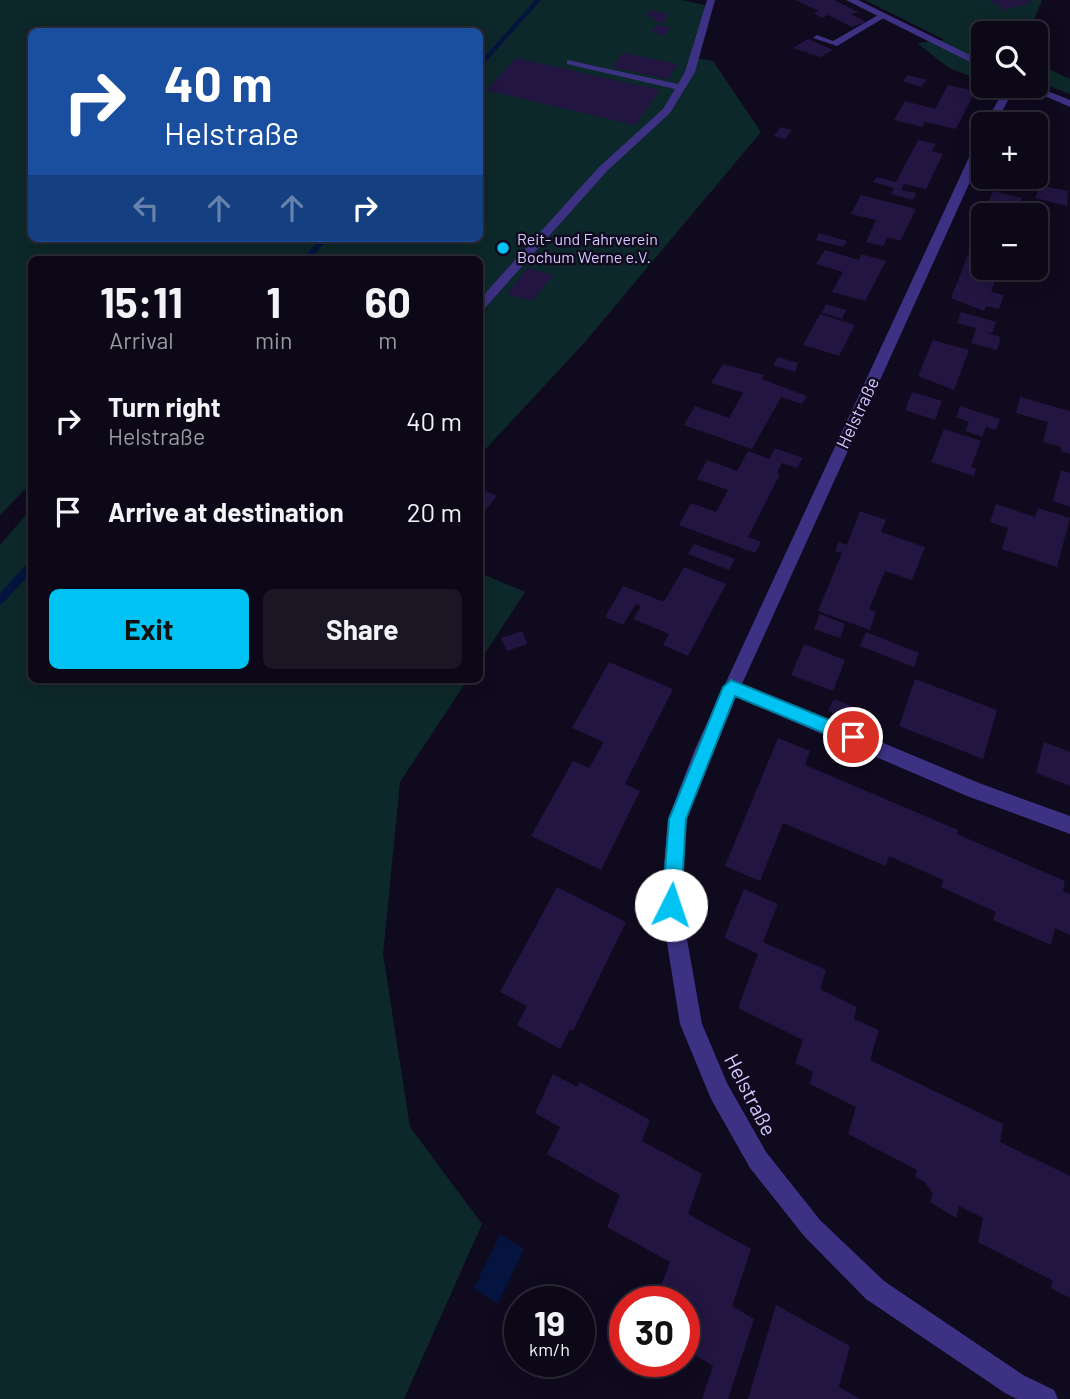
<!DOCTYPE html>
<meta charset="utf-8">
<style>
:root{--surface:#0c0817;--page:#1a1624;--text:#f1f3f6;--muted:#9a9aa1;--line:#2c2936;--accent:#00c2f3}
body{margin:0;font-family:Barlow,sans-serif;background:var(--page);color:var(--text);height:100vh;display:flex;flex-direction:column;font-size:26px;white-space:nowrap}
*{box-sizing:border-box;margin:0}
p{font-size:23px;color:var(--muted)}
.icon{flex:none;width:38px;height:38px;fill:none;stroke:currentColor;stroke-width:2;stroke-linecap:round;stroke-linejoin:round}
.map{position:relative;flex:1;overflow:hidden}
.side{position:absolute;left:28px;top:256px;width:455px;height:427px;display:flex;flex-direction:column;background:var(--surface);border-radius:10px;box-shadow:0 4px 18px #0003,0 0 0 2px var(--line)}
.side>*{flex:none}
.top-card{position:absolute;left:28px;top:28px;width:455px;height:214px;border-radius:10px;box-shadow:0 4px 18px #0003,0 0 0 2px var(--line);background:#1a4fa0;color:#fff;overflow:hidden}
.controls{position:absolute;left:971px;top:21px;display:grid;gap:14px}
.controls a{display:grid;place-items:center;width:77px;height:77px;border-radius:10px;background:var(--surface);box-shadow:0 4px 18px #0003,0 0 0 2px var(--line);font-size:35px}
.speed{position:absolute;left:504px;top:1286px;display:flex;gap:14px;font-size:35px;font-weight:700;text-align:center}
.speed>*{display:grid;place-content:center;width:91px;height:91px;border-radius:50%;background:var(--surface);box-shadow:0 4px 18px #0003,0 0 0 2px var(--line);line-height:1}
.speed small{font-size:18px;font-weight:400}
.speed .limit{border:10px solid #d22;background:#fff;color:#111}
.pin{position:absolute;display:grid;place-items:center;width:60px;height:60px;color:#fff;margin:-30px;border:4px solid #fff;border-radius:50%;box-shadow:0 2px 7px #0007}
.me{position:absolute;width:77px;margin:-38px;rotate:4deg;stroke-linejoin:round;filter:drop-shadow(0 0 5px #0008)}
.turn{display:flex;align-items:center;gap:24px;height:147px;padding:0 21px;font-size:32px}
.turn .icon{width:91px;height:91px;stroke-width:2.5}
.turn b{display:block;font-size:49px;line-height:60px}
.lanes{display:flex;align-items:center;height:66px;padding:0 21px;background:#0003;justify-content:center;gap:35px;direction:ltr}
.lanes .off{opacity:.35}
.eta{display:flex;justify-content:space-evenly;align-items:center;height:119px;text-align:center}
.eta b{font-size:42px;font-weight:700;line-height:49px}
.cta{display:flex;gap:14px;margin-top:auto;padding:14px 21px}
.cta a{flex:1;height:80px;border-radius:10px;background:var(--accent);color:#111;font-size:28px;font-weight:700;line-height:80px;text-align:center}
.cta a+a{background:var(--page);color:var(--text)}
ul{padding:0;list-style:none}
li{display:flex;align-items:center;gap:21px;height:91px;padding:0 21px}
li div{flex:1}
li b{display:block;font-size:26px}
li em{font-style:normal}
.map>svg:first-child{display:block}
.green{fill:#0d282a;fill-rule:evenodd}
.water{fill:#04143e}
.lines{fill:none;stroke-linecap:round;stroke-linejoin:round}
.stream{fill:#04143e;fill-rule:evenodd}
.building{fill:#221542}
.lane{fill:#3c3183;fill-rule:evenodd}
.street{fill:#3c3183;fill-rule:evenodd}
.route{fill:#00c2f3;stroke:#007e9e;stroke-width:2}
.poi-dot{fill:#00c2f3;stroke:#100a1f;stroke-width:2.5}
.labels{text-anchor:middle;stroke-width:5;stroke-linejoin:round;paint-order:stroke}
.far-poi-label{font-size:16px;fill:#d4c8ff;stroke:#100a1f;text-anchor:start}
.street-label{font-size:18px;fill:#d4c8ff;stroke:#100a1f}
.near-street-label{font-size:21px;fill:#d4c8ff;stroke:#100a1f}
</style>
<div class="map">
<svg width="1070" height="1399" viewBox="0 0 1070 1399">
<rect width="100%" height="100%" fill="#100a1f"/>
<g class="green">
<path d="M0 0H681L709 6 695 58 713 61 761 132 585 342 480 455V259H32L31 483 0 515ZM32 32H480V238H32Z"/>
<path d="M865 0H1042L1029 33H984L983 81 949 68 917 43 945 40Z"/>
<path d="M1036 63 1070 79V94L1036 81Z"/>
<path d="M31 509 32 679H468L400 782 383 954 410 1127 482 1224 404 1399H0V545Z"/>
<path d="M480 573 525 592 480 661Z"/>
</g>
<path class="water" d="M500 1234 524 1249 498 1304 474 1288Z"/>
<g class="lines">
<g class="stream">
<path d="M535 0H541L482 66 480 67V62Z"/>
<path d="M321 238H329L310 259H302Z"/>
<path d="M32 561V572L3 603 0 604V593L29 562Z"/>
</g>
</g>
<g class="building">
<path d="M795 0H834L858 12 851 14 866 22 852 27 828 15 822 18 814 13 819 11Z"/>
<path d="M989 0H1028L1032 2 1006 10Z"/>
<path d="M650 10 669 14 662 23 653 21 655 18 645 16Z"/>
<path d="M656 25 671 27 665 35 651 32Z"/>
<path d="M808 39 833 50 820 57 793 48Z"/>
<path d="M623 53 678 64 668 79 612 67Z"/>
<path d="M516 58 660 90 635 125 486 90Z"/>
<path d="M908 75 927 80 921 87 903 81Z"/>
<path d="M948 85 975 91 956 129 925 122 922 127 894 120 905 101 935 109Z"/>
<path d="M781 127 792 130 785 139 774 136Z"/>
<path d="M1036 135 1044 137 1036 164Z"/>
<path d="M918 140 936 144 932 151 943 154 926 189 904 184 901 190 916 193 913 200 891 194 894 188 873 182 877 177 896 182Z"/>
<path d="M997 177 1068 191 1067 206 1035 198 1038 190 996 180Z"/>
<path d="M993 191 1022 198 1015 215H984V250L969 246Z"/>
<path d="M861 195 916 209 900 241 888 237 883 246 866 242 876 220 851 214Z"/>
<path d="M819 233 847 241 843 247 816 240Z"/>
<path d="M825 250 859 260 861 254 886 261 865 301 832 292 843 272 816 264Z"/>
<path d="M968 255 984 259V268H1000L991 292 1004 295 999 309 986 306 984 311 951 298Z"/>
<path d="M528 268 553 275 532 301 507 294Z"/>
<path d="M826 304 846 310 842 319 822 313Z"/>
<path d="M961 312 996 322 992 333 981 331 1001 337 997 350 971 343 976 328 957 323Z"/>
<path d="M820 314 855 325 839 356 803 345Z"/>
<path d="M933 340 969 350 954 390 918 376Z"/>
<path d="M778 357 798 363 795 372 773 365Z"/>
<path d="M723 364 764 375 762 379 807 396 802 404 781 397 752 449 684 425 695 406 729 418 743 393 711 383Z"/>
<path d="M912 392 942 401 935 420 905 410Z"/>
<path d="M1020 397 1070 411V454L1061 451V447L1043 442 1048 422 1016 413Z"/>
<path d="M960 406 1000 419 996 430 986 427 982 437 965 431 969 422 956 417Z"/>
<path d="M944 429 981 441 971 467 976 469 974 476 931 462Z"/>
<path d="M775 448 803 458 797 468 782 463 777 473 780 474 748 537 761 542 755 553 679 525 691 503 716 512 728 490 697 479 707 460 737 471 748 451 769 459Z"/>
<path d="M1061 470 1070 473V507L1053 501Z"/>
<path d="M486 491 497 496 485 511 480 509V499Z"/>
<path d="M996 504 1035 517 1038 508 1070 518 1057 567 1002 549 1008 528 990 522Z"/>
<path d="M860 511 886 520 881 532 925 547 912 580 885 571 869 609 876 612 870 630 818 611 842 553 835 551 839 542 847 545Z"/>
<path d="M694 544 735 559 729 570 688 554Z"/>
<path d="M684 567 726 584 688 656 663 645 669 634 633 619 641 606 636 604 623 625 605 617 623 586 664 602Z"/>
<path d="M820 614 845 624 840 638 814 629Z"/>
<path d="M522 631 527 644 507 651 501 638Z"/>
<path d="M866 632 919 653 914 667 860 646Z"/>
<path d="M804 644 845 660 833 691 791 675Z"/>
<path d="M609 662 673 689 625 784 640 791 601 870 531 836 573 761 589 768 604 742 572 728Z"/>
<path d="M915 679 997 710 983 759 899 726Z"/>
<path d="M834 699 858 709 853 722 828 711Z"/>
<path d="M778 738 810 751 805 765 958 830 957 834 1065 881 1063 891 1070 894V935L1055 928 1051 945 993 920 996 912 941 887 943 880 889 856 886 866 783 823 760 881 725 866Z"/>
<path d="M1044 742 1070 752V786L1036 773Z"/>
<path d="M557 887 626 922 573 1031 570 1029 560 1049 517 1025 527 1006 500 992Z"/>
<path d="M744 889 778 904 763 942 826 970 820 989 857 1007 854 1019 879 1030 870 1060 1003 1124 1000 1142 1070 1176V1298L1051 1288 1053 1281 978 1242 983 1218 959 1206 956 1218 930 1202 933 1194 924 1181 915 1177 917 1170 848 1134 856 1107 810 1084 813 1072 795 1063 803 1040 738 1008 758 954 724 938Z"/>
<path d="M553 1074 577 1087 580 1082 650 1120 642 1141 702 1174 688 1214 751 1249 732 1306 754 1319 728 1399H702L713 1366 684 1349V1302H655L670 1262 607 1227 620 1195 547 1154 560 1127 535 1113Z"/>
<path d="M776 1305 850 1346 839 1387 860 1399H748Z"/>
</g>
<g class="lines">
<g class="lane">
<path d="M707 0H715L695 72 670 113 607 171 484 309 480 310V299L599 167 663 109 675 89 567 64V60L678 84 685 72Z"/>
<path d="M880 14 887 16 837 46 813 38 817 35 833 41Z"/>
</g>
<g class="street">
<path d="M846 0H858L984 62V69Z"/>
<path d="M1006 86H1016L995 124H985Z"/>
<path d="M1022 86H1035L1070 100V107Z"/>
<path d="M984 135V151L742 684 979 783 1070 816V834L967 796 736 697 686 819 681 905 702 1024 727 1083 766 1152 820 1220 884 1281 1023 1375 1054 1390 1058 1399H1017L1005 1393 866 1299 804 1236 750 1168 711 1099 680 1024 661 905 668 819 695 749 978 138Z"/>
</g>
</g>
<path class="route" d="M731 680 859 732 861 737 853 745 735 696 686 819 681 905 678 911 671 914 665 911 662 905 669 819 723 687Z"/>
<circle class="poi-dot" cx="503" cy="248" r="7"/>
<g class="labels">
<g class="far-poi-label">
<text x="517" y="245">Reit- und Fahrverein<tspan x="517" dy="18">Bochum Werne e.V.</tspan></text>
</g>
<g class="street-label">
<text transform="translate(858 413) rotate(-65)" y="6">Helstraße</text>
</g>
<g class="near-street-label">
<text transform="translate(750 1095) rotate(63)" y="7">Helstraße</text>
</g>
</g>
</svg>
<div class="controls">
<a><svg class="icon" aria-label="search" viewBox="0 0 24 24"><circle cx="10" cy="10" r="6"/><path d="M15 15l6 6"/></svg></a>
<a>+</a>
<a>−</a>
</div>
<div class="speed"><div>19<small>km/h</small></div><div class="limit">30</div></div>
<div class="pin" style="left:853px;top:737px;background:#d93025"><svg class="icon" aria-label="arrive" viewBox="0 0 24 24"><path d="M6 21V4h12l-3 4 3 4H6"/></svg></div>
<svg class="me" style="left:671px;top:905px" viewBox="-20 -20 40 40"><circle r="19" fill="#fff"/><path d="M0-13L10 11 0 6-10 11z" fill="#00c2f3"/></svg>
<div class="top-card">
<div class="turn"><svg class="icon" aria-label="right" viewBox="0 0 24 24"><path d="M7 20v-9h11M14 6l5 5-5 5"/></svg><div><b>40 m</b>Helstraße</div></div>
<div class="lanes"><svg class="icon off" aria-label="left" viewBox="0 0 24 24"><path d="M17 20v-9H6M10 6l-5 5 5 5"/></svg><svg class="icon off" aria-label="ahead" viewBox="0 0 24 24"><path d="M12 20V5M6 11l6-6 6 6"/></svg><svg class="icon off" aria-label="ahead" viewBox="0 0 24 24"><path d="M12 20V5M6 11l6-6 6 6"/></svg><svg class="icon" aria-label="right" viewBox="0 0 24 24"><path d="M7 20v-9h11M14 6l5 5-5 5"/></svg></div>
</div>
<section class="side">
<div class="eta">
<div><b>15:11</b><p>Arrival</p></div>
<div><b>1</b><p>min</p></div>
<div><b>60</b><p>m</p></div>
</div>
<ul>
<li><svg class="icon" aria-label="right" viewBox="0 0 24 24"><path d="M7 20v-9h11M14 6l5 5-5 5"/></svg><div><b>Turn right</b><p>Helstraße</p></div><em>40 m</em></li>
<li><svg class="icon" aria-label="arrive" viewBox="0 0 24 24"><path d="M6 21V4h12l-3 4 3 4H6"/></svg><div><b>Arrive at destination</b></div><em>20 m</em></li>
</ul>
<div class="cta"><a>Exit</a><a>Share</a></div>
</section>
</div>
